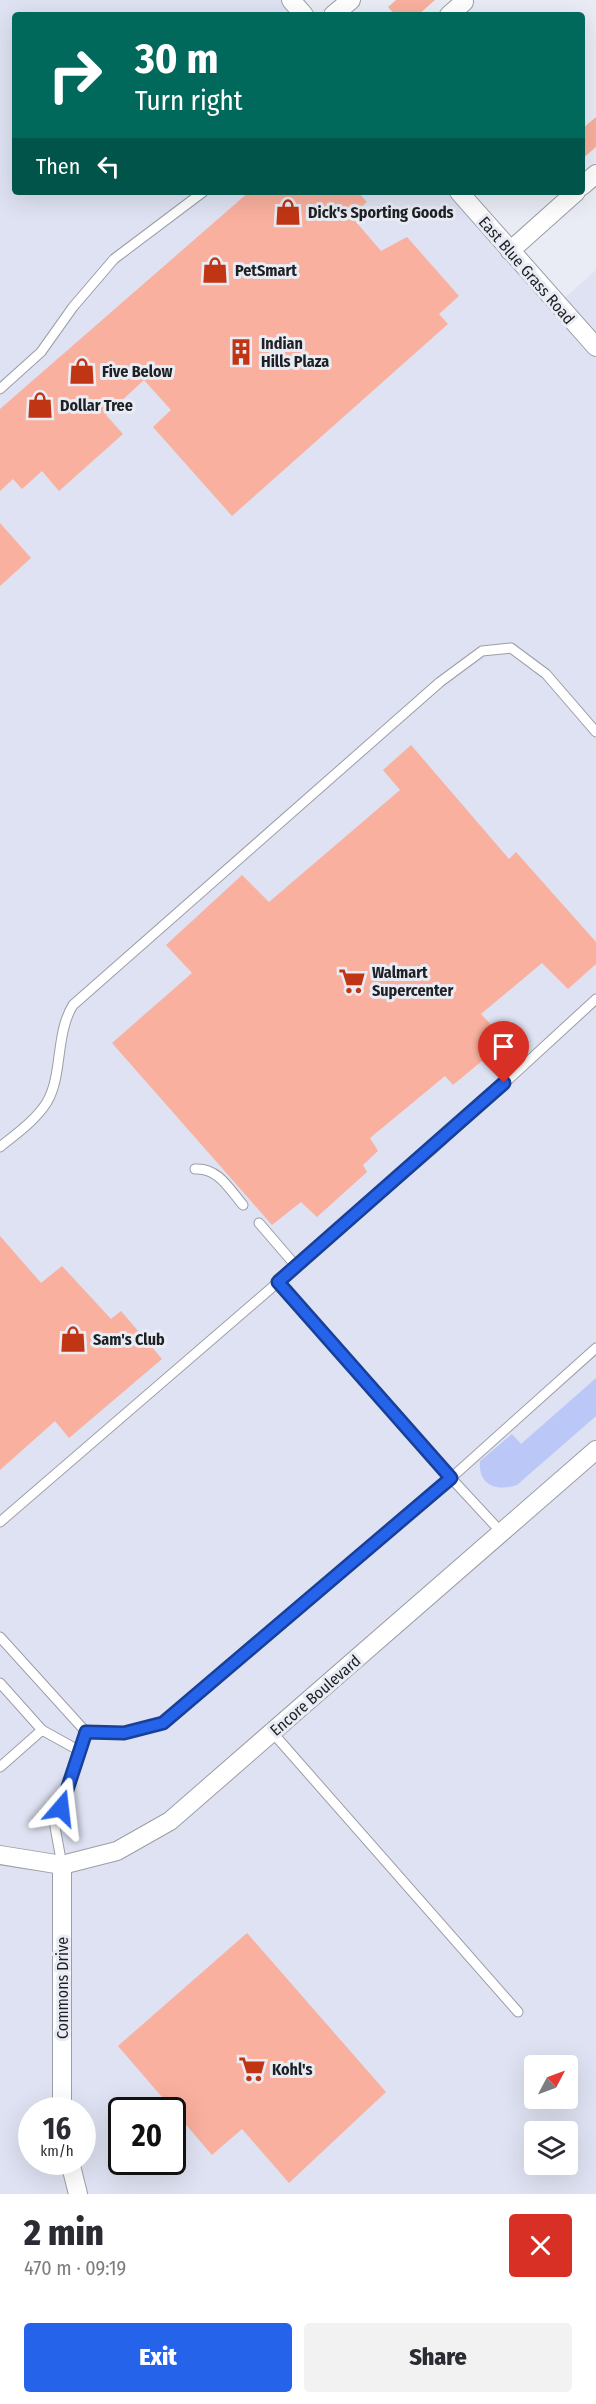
<!DOCTYPE html>
<meta charset="utf-8">
<style>
:root{--surface:#fff;--page:#f2f2f3;--text:#2b2b33;--muted:#7c7c81;--accent:#2563eb}
body{margin:0;font-family:"Fira Sans Condensed",sans-serif;background:var(--page);color:var(--text);height:100vh;display:flex;flex-direction:column;font-size:22px;white-space:nowrap}
*{box-sizing:border-box;margin:0}
p{font-size:20px;color:var(--muted)}
.icon{flex:none;width:33px;height:33px;fill:none;stroke:currentColor;stroke-width:2;stroke-linecap:round;stroke-linejoin:round}
.map{position:relative;height:2194px;overflow:hidden}
.panel{display:flex;flex-direction:column;background:var(--surface);flex:1}
.panel>*{flex:none}
.top-card{position:absolute;left:12px;top:12px;width:573px;height:183px;border-radius:6px;box-shadow:0 6px 24px #0002;background:#00695c;color:#fff;overflow:hidden}
.needle{width:39px;rotate:49deg}
.buttons{position:absolute;left:524px;top:2055px;display:grid;gap:12px}
.buttons a{display:grid;place-items:center;width:54px;height:54px;border-radius:6px;background:var(--surface);box-shadow:0 6px 24px #0002;font-size:30px}
.speed{position:absolute;left:18px;top:2097px;display:flex;gap:12px;font-size:30px;font-weight:700;text-align:center}
.speed>*{display:grid;place-content:center;width:78px;height:78px;border-radius:50%;background:var(--surface);box-shadow:0 6px 24px #0002;line-height:1}
.speed small{font-size:15px;font-weight:400}
.speed .limit{border:3px solid #111;border-radius:9px;background:#fff;color:#111}
.pin{position:absolute;display:grid;place-items:center;width:51px;height:51px;color:#fff;margin:-62px -26px;border-radius:50% 50% 50% 0;rotate:-45deg;box-shadow:0 0 6px #0007}
.pin .icon{rotate:45deg}
.me{position:absolute;width:66px;margin:-33px;rotate:17deg;stroke-linejoin:round;filter:drop-shadow(0 0 4px #0008)}
.turn{display:flex;align-items:center;gap:21px;height:126px;padding:0 24px;font-size:27px}
.turn .icon{width:78px;height:78px;stroke-width:2.5}
.turn b{display:block;font-size:42px;line-height:51px}
.then{display:flex;align-items:center;height:57px;padding:0 24px;background:#0003;gap:12px;font-size:22px}
.round{display:grid;place-items:center;flex:none;width:63px;height:63px;border-radius:6px;background:var(--page)}
.head{display:flex;align-items:center;justify-content:space-between;height:102px;padding:0 24px}
h1{font-size:36px;font-weight:800;line-height:45px}
.primary-button{display:flex;gap:12px;margin-top:auto;padding:12px 24px}
.primary-button a{flex:1;height:69px;border-radius:6px;background:var(--accent);color:#fff;font-size:24px;font-weight:800;line-height:69px;text-align:center}
.primary-button a+a{background:var(--page);color:var(--text)}
.map>svg:first-child{display:block}
.built{fill:#dee2f2;fill-rule:evenodd}
.green{fill:#bbc7f6}
.building{fill:#f9b09e}
.lines{fill:none;stroke-linecap:round;stroke-linejoin:round}
.lane-casing{stroke:#9c9ea6;stroke-width:11}
.street-casing{stroke:#9c9ea6;stroke-width:20}
.lane{stroke:#fff;stroke-width:9}
.street{stroke:#fff;stroke-width:18}
.route-casing{stroke:#184099;stroke-width:15}
.route{stroke:#2563eb;stroke-width:10}
.labels{text-anchor:middle;stroke-width:6;stroke-linejoin:round;paint-order:stroke}
.poi-label{font-size:16px;font-weight:bold;fill:#1f2023;stroke:#e9ecf5;text-anchor:start}
.street-label{font-size:16px;fill:#1f2023;stroke:#e9ecf5}
</style>
<div class="map">
<svg width="596" height="2194" viewBox="0 0 596 2194">
<rect width="100%" height="100%" fill="#e9ecf5"/>
<path class="built" d="M0 0H291L304 15H15V192H459L558 304 596 270V2194H0ZM534 2066H567V2098H534ZM32 2110H82V2162H32ZM122 2110H172V2162H122ZM534 2132H567V2164H534Z"/>
<path class="green" d="M596 1378V1416L517 1485C496 1492 478 1485 480 1461L512 1434 521 1444Z"/>
<g class="building">
<path d="M396 0H435L418 15H395L388 7Z"/>
<path d="M596 117V147L582 159V129Z"/>
<path d="M249 192H358L367 202 351 216 381 251 407 237 459 296 439 314 448 324 232 516 153 427 171 410 144 380 106 415 123 434 59 491 42 471 22 489 13 479 0 491V409Z"/>
<path d="M0 523 31 558 0 586Z"/>
<path d="M411 745 509 859 516 852 596 942V964L568 989 542 963 481 1014 506 1041 453 1085 445 1076 370 1138 378 1151 363 1165 367 1172 317 1217 301 1202 272 1225 112 1043 192 973 166 945 242 875 269 902 400 790 383 770Z"/>
<path d="M0 1236 41 1283 62 1266 111 1319 121 1311 162 1359 69 1438 55 1421 0 1470Z"/>
<path d="M247 1933 386 2092 289 2183 242 2129 212 2155 118 2046Z"/>
</g>
<g class="lines">
<defs>
<g id="lane">
<path d="M0 389 41 352 73 307 114 259 203 192"/>
<path d="M0 1147C16 1134 36 1120 47 1102 63 1075 55 1034 73 1005L440 682 482 651 511 648 546 674 596 732"/>
<path d="M195 1169C218 1167 230 1190 243 1205"/>
<path d="M259 1223 296 1266"/>
<path d="M278 1282 451 1478 596 1348"/>
<path d="M0 1522 436 1146 596 999"/>
<path d="M0 1637 86 1732 55 1827 62 1865"/>
<path d="M0 1683 42 1730 78 1750"/>
<path d="M86 1732 124 1733 163 1723 451 1478 501 1532"/>
<path d="M272 1732 518 2012"/>
<path d="M0 1767 42 1730"/>
</g>
<g id="street">
<path d="M291 0 304 15"/>
<path d="M333 15 351 0"/>
<path d="M449 15 464 2"/>
<path d="M582 186 596 174"/>
<path d="M459 192 596 347"/>
<path d="M510 251 576 192"/>
<path d="M0 1855 62 1865 117 1851 170 1821 596 1450"/>
<path d="M62 1865V2110"/>
<path d="M70 2162 78 2194"/>
</g>
</defs>
<use href="#lane" class="lane-casing"/>
<use href="#street" class="street-casing"/>
<use href="#lane" class="lane"/>
<use href="#street" class="street"/>
</g>
<g class="lines">
<defs>
<path id="route" d="M61 1808 86 1732 124 1733 163 1723 451 1478 278 1282 504 1083"/>
</defs>
<use href="#route" class="route-casing"/>
<use href="#route" class="route"/>
</g>
<defs>
<symbol id="shop-bare" viewBox="-9 -9 18 18"><path d="M-5-2.5h2.3a2.7 3.5 0 0 1 5.4 0H5L5.5 6h-11ZM-1.5-2.5h3a1.5 2.3 0 0 0-3 0Z" fill="#c03614" stroke="#e9ecf5" stroke-width="2.5" paint-order="stroke"/></symbol>
<symbol id="building-bare" viewBox="-9 -9 18 18"><path d="M-4-6H4V6H1V3H-1V6H-4ZM-2.5-4.3h1.7v1.8h-1.7ZM.8-4.3h1.7v1.8H.8ZM-2.5-1h1.7V.8h-1.7ZM.8-1h1.7V.8H.8Z" fill="#c03614" stroke="#e9ecf5" stroke-width="2.5" paint-order="stroke"/></symbol>
<symbol id="supermarket-bare" viewBox="-9 -9 18 18"><path d="M-6-5.5h2.5l.6 2H6L4.5 2H-2.5L-4.4-4H-6ZM-1.5 3.2a1.3 1.3 0 1 0 .1 0ZM3 3.2a1.3 1.3 0 1 0 .1 0Z" fill="#c03614" stroke="#e9ecf5" stroke-width="2.5" paint-order="stroke"/></symbol>
</defs>
<g fill-rule="evenodd">
<use href="#shop-bare" x="269" y="193" width="38" height="38"/>
<use href="#shop-bare" x="196" y="251" width="38" height="38"/>
<use href="#building-bare" x="222" y="333" width="38" height="38"/>
<use href="#shop-bare" x="63" y="352" width="38" height="38"/>
<use href="#shop-bare" x="21" y="386" width="38" height="38"/>
<use href="#supermarket-bare" x="333" y="962" width="38" height="38"/>
<use href="#shop-bare" x="54" y="1320" width="38" height="38"/>
<use href="#supermarket-bare" x="233" y="2050" width="38" height="38"/>
</g>
<g class="labels">
<g class="poi-label">
<text x="308" y="218">Dick's Sporting Goods</text>
<text x="235" y="276">PetSmart</text>
<text x="261" y="349">Indian<tspan x="261" dy="18">Hills Plaza</tspan></text>
<text x="102" y="377">Five Below</text>
<text x="60" y="411">Dollar Tree</text>
<text x="372" y="978">Walmart<tspan x="372" dy="18">Supercenter</tspan></text>
<text x="93" y="1345">Sam's Club</text>
<text x="272" y="2075">Kohl's</text>
</g>
<g class="street-label">
<text transform="translate(527 270) rotate(49)" y="6">East Blue Grass Road</text>
<text transform="translate(315 1695) rotate(-41)" y="6">Encore Boulevard</text>
<text transform="translate(62 1988) rotate(-90)" y="6">Commons Drive</text>
</g>
</g>
</svg>
<div class="buttons">
<a><svg class="needle" viewBox="-14 -14 28 28"><path d="M0-13l5 13h-10z" fill="#e53935"/><path d="M0 13l5-13h-10z" fill="#7c7c81"/></svg></a>
<a><svg class="icon" aria-label="layers" viewBox="0 0 24 24"><path d="M12 4l9 5-9 5-9-5zM3 14l9 5 9-5"/></svg></a>
</div>
<div class="speed"><div>16<small>km/h</small></div><div class="limit">20</div></div>
<div class="pin" style="left:504px;top:1083px;background:#d93025"><svg class="icon" aria-label="arrive" viewBox="0 0 24 24"><path d="M6 21V4h12l-3 4 3 4H6"/></svg></div>
<svg class="me" style="left:61px;top:1808px" viewBox="-20 -20 40 40"><path d="M0-17L14 15 0 8-14 15z" fill="#2563eb" stroke="#fff" stroke-width="4"/></svg>
<div class="top-card">
<div class="turn"><svg class="icon" aria-label="right" viewBox="0 0 24 24"><path d="M7 20v-9h11M14 6l5 5-5 5"/></svg><div><b>30 m</b>Turn right</div></div>
<div class="then">Then<svg class="icon" aria-label="left" viewBox="0 0 24 24"><path d="M17 20v-9H6M10 6l-5 5 5 5"/></svg></div>
</div>
</div>
<section class="panel">
<div class="head"><div><h1>2 min</h1><p>470 m · 09:19</p></div><a class="round" style="background:#d93025;color:#fff"><svg class="icon" aria-label="close" viewBox="0 0 24 24"><path d="M6 6l12 12M18 6L6 18"/></svg></a></div>
<div class="primary-button"><a>Exit</a><a>Share</a></div>
</section>
